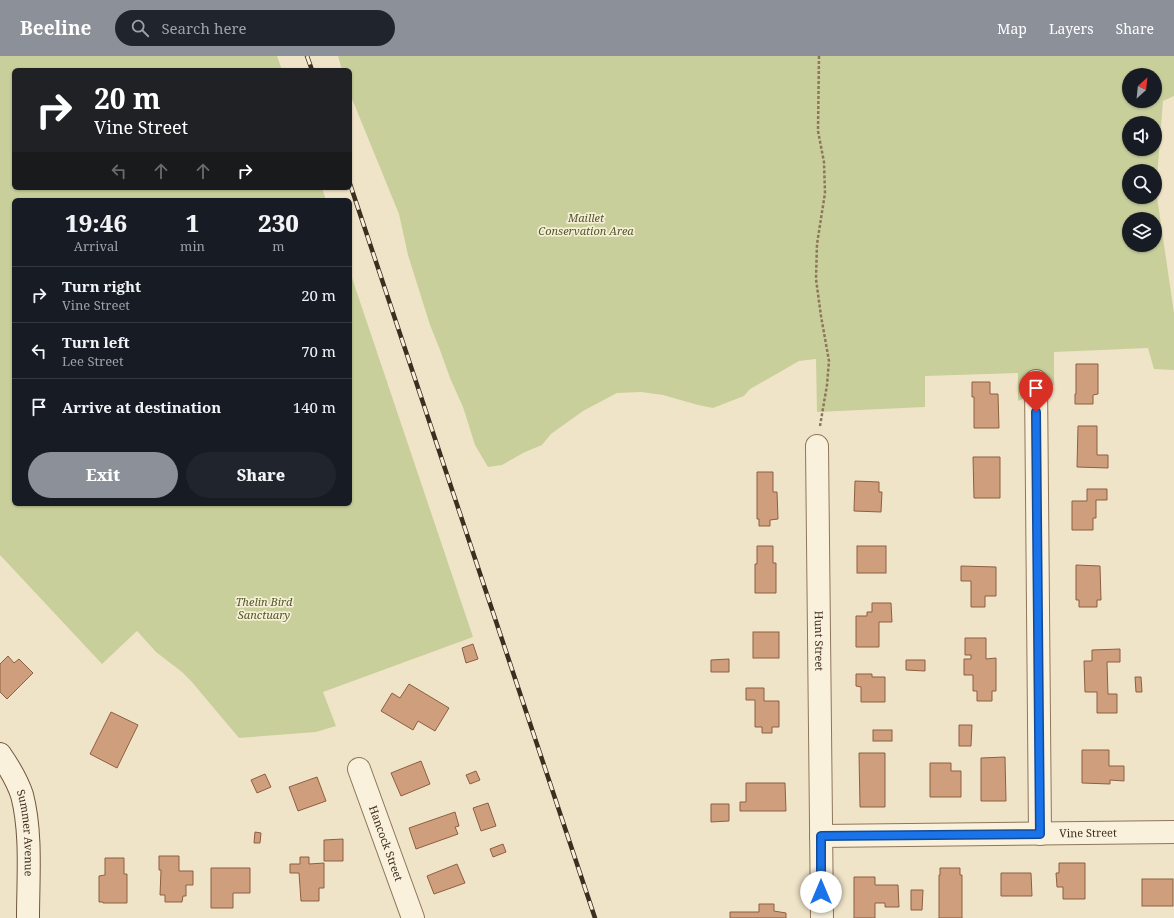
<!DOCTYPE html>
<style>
:root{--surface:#171b24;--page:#20242c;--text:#f1f3f6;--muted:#9ea1a6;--line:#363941;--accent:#8c9099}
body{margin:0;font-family:"Noto Serif",serif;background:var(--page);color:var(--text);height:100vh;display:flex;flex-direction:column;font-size:15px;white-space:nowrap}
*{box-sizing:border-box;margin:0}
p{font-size:13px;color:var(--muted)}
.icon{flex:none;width:22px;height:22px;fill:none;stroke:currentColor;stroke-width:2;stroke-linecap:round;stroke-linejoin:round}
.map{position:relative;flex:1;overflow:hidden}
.side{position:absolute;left:12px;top:142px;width:340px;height:308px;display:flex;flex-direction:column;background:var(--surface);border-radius:6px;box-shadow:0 1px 3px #0004}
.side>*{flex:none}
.guide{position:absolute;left:12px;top:12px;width:340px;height:122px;border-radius:6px;box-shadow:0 1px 3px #0004;background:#202124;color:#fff;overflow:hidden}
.needle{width:26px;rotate:27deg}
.tools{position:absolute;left:1122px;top:12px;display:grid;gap:8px}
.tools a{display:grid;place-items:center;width:40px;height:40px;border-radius:50%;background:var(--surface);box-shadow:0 1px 3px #0004;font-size:20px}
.pin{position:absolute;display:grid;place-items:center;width:34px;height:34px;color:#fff;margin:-41px -17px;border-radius:50% 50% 50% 0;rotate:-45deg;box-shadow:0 0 4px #0007}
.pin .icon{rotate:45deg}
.me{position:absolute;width:44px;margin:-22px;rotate:0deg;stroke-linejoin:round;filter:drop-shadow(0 0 3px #0008)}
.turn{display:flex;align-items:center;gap:14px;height:84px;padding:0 16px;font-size:18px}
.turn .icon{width:52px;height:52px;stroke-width:2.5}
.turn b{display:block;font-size:28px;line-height:34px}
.lanes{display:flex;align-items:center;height:38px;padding:0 16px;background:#0003;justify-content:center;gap:20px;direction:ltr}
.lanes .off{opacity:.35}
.eta{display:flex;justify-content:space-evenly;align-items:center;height:68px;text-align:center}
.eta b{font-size:24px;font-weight:800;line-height:28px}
.primary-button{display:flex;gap:8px;margin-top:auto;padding:8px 16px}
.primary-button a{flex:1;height:46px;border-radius:24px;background:var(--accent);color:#fff;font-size:16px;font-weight:800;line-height:46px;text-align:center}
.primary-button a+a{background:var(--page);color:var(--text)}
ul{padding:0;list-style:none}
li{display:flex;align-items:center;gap:12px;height:56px;padding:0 16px;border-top:1px solid var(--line)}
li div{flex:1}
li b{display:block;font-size:15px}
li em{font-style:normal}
header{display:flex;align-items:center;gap:24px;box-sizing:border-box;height:56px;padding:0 20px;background:var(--accent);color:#fff}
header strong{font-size:19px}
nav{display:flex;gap:22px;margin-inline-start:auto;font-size:14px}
.search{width:280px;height:36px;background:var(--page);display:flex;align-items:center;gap:10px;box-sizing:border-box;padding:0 14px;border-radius:22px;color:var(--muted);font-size:15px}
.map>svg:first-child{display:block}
.green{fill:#c9cf9b;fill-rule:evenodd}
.building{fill:#cf9f7d;stroke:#8d5f41}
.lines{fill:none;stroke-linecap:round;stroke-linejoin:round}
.street-casing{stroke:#8d765c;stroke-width:24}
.secondary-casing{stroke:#6f573f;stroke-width:24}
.path{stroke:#8d765c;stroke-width:2.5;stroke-dasharray:3 2;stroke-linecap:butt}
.street{stroke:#faf1dc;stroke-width:22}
.secondary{stroke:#faf1dc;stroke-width:22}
.rail-casing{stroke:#3d2e20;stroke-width:4.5}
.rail{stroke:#f7eed8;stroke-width:3;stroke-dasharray:9;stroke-linecap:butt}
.route-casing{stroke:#114b97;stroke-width:10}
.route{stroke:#1a73e8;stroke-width:7}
.labels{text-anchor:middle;stroke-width:3.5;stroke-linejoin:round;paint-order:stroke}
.park-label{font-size:11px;font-style:italic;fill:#4d5a26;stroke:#f7eed8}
.street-label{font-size:11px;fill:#3d2e20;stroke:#f7eed8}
</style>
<header>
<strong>Beeline</strong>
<div class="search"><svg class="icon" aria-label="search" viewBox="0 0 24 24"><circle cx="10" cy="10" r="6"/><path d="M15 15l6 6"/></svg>Search here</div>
<nav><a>Map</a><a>Layers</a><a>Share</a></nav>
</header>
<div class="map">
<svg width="1174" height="862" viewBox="0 0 1174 862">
<rect width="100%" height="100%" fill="#f0e4c8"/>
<g class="green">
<path d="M0 0H277L282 14H14V132H322L326 144H14V448H350V216L473 581 323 636 336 670 316 676 239 682 191 625 182 616 156 596 137 575 102 608 0 499Z"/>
<path d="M338 0H1174V40L1163 45 1156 134 1174 257V314L1154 313 1148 292 1054 296V329L1018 345V317L925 320V351L817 356 816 303 799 305 750 333 744 340 713 352 698 349 663 339 641 336 617 337 583 355 551 378 542 389 525 396 502 409 488 411 475 389 463 351 450 322 440 294 430 269 408 199 399 158 350 38V14H342ZM1129 19H1155V45H1129ZM1129 67H1155V93H1129ZM1129 115H1155V141H1129ZM1129 163H1155V189H1129Z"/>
</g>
<g class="building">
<path d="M1076 308H1098V338L1093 339V348H1075V338H1076Z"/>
<path d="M972 326H990V338H998L999 372H974V341H972Z"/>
<path d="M1078 370H1097V399H1108V412L1077 411Z"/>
<path d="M973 401H1000V442H974Z"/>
<path d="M757 416H773V436H777L778 463 770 464V470H759V463H757Z"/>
<path d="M855 425 879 426V436H882L881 456 854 455Z"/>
<path d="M1087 433H1107V444H1096V462H1093V474H1072V445H1087Z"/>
<path d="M757 490H773V507H776V537H755V508H757Z"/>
<rect x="857" y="490" width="29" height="27"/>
<path d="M1076 509 1100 510 1101 544H1097V551H1079V544H1076Z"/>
<path d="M961 510 996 511V540H985V551H971V525H961Z"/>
<path d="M872 547H891L892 566H879V591H856V560H867V556H872Z"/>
<rect x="753" y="576" width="26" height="26"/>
<path d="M965 582H986V603L996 602V635H992V645H977V635H973V619H964V603H971V599H965Z"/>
<path d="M473 588 478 603 466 607 462 592Z"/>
<path d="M1120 593V606H1107L1108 638H1117V657H1097V636H1085L1084 605H1092V594Z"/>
<path d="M8 600 14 607 19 603 33 617 7 643 0 636V608Z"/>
<path d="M729 603V616H711V604Z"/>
<path d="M906 604H925V615L906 614Z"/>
<path d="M856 618H872V621H885V646H861V631L856 630Z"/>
<path d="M1135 621H1141L1142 636H1136Z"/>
<path d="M409 628 449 652 435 675 418 665 413 674 381 655 392 637 400 642Z"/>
<path d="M746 632H764V645H779V671H772V677H762V671H755V644H746Z"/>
<path d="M111 656 138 669 117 712 90 698Z"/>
<path d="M959 669H972L971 690H959Z"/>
<rect x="873" y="674" width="19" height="11"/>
<path d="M1082 694H1109V710H1124V725L1110 724V728L1082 727Z"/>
<path d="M859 697H885V751H860Z"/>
<path d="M1005 701 1006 745H981V702Z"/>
<path d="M421 705 430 728 401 740 391 717Z"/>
<path d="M930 707H951V715H961V741H930Z"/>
<path d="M476 715 480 724 470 728 466 719Z"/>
<path d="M265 718 271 731 257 737 251 724Z"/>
<path d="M317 721 326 745 298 755 289 731Z"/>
<path d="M746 727H785L786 755H740V746H746Z"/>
<path d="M488 747 496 770 481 775 473 752Z"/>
<path d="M711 748H729V765L711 766Z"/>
<path d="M455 756 459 770 455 771 458 778 416 793 409 772Z"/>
<path d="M255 776 261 777 260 787H254Z"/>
<path d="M343 783V805H324V784Z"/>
<path d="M503 788 506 796 493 801 490 793Z"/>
<path d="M159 800H179V815H193V829H186V840H183L182 846H165V839H160L161 814H159Z"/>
<path d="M300 801H309V808L324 807V832H319V845H301L299 817H290V808H300Z"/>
<path d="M105 802H124V818H127V847H103V846H99V820L105 819Z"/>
<path d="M1059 807H1085V843H1063V831H1057L1056 817H1059Z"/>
<path d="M457 808 465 827 434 838 427 820Z"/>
<path d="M211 812H250V837H233V852H211Z"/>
<path d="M940 812H960V819H962V862H939V819H940Z"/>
<path d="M1001 817H1031L1032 840H1001Z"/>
<path d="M854 821H875V829H898L899 851H885V847H875V862H854Z"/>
<rect x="1142" y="823" width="31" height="27"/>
<path d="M911 834H923L922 854H911Z"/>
<path d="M759 848H774V855L786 857V862H730V856H759Z"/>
</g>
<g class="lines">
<defs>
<g id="street">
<path d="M1036 325 1040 778"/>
<path id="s1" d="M817 390 822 862"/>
<path id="s2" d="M359 713 413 862"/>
<path id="s3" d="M821 780 1174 776"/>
</g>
<g id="secondary">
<path id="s4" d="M0 698C9 711 17 724 22 739 32 777 28 823 28 862"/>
</g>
</defs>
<use href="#street" class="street-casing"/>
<use href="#secondary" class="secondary-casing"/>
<path class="path" d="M819 0 818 75 824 106 825 137 817 188 816 223 821 260 829 305 827 329 820 370"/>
<use href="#street" class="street"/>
<use href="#secondary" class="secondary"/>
<defs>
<g id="rail">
<path d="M307 0 312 14"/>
<path d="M350 128 595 862"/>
</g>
</defs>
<use href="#rail" class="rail-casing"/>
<use href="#rail" class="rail"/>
</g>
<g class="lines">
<defs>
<path id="route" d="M821 836V780L1040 778 1036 356"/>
</defs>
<use href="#route" class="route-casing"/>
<use href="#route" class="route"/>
</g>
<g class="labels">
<g class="park-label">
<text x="586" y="166">Maillet<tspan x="586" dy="13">Conservation Area</tspan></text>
<text x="264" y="550">Thelin Bird<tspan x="264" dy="13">Sanctuary</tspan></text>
</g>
<g class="street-label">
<text dy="4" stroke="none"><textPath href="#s1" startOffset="195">Hunt Street</textPath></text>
<text dy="4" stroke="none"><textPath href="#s3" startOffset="267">Vine Street</textPath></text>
<text dy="4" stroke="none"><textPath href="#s4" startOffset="85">Summer Avenue</textPath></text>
<text dy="4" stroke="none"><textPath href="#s2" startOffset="79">Hancock Street</textPath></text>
</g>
</g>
</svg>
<div class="tools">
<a><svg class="needle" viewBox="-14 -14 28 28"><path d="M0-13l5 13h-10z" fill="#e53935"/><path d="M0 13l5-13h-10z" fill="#9ea1a6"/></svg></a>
<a><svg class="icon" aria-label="sound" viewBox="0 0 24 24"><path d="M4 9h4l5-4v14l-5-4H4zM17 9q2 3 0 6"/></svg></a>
<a><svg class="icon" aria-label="search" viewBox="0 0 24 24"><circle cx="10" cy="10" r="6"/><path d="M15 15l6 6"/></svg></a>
<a><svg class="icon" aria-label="layers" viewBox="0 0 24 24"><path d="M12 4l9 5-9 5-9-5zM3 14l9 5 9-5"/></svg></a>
</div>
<div class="pin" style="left:1036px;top:356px;background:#d93025"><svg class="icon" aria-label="arrive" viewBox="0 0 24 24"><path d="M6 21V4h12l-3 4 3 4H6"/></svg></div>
<svg class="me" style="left:821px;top:836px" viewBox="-20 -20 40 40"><circle r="19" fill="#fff"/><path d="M0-13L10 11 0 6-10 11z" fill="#1a73e8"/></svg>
<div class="guide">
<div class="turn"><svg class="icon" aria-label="right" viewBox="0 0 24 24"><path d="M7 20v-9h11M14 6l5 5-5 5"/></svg><div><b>20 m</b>Vine Street</div></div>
<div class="lanes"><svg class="icon off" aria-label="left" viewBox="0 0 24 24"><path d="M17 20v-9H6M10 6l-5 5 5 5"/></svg><svg class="icon off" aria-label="ahead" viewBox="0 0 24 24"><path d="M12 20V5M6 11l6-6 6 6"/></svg><svg class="icon off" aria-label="ahead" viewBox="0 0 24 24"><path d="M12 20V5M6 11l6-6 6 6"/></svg><svg class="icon" aria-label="right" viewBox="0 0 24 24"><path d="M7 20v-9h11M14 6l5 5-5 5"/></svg></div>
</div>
<section class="side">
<div class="eta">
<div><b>19:46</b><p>Arrival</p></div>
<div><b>1</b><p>min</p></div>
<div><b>230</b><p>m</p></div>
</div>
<ul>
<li><svg class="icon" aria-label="right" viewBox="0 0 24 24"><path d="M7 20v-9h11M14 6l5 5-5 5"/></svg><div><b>Turn right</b><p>Vine Street</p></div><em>20 m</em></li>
<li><svg class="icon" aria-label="left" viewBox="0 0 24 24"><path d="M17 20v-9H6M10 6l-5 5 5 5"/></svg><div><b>Turn left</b><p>Lee Street</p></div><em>70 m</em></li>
<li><svg class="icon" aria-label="arrive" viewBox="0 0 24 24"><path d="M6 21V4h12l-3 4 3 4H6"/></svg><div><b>Arrive at destination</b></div><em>140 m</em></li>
</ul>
<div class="primary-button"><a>Exit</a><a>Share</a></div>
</section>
</div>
